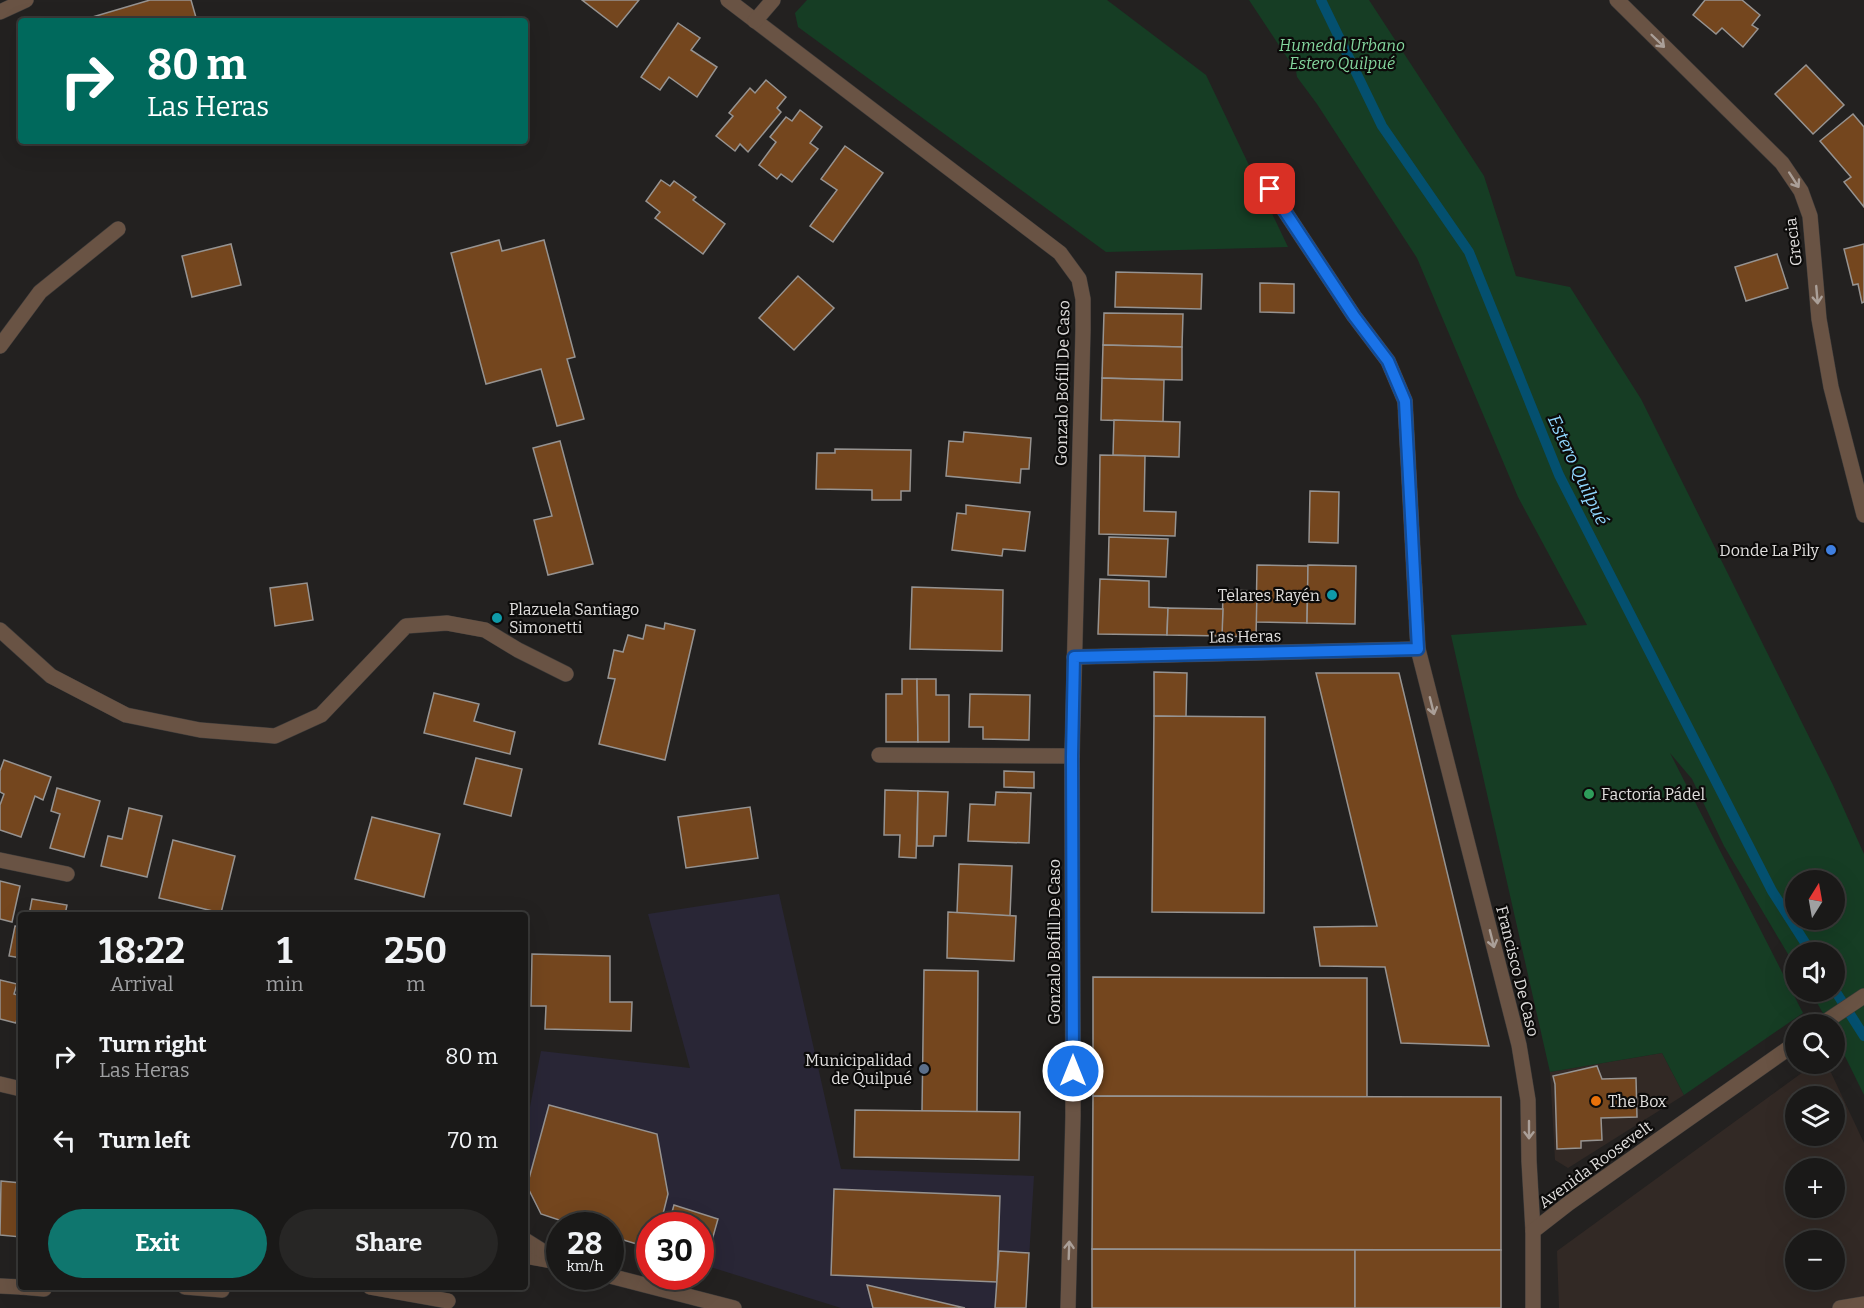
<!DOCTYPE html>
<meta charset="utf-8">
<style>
:root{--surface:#1a1918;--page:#272625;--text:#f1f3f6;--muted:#9fa0a2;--line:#383837;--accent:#0f766e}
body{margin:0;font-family:Bitter,serif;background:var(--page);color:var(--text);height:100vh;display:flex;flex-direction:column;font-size:22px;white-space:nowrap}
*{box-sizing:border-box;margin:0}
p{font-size:20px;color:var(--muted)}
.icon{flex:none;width:33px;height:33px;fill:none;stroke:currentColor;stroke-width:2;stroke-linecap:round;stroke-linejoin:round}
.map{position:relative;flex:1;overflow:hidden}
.side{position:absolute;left:18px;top:912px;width:510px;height:378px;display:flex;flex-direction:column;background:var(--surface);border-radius:6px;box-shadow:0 6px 24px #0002,0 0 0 2px var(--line)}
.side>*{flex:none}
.top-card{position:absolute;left:18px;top:18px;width:510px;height:126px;border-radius:6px;box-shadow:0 6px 24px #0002,0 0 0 2px var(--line);background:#00695c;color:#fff;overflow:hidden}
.needle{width:39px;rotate:11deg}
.fabs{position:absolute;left:1785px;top:870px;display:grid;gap:12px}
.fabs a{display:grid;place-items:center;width:60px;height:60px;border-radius:50%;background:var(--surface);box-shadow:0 6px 24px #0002,0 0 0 2px var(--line);font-size:30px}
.speed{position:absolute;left:546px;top:1212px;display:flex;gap:12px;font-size:30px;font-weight:700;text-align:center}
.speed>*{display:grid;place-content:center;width:78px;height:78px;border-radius:50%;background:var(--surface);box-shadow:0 6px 24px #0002,0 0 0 2px var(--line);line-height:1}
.speed small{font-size:15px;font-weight:400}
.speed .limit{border:9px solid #d22;background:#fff;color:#111}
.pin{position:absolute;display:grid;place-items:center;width:51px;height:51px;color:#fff;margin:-26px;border-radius:12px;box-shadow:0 3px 9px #0006}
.me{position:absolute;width:66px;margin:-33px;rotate:0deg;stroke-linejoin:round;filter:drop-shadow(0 0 4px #0008)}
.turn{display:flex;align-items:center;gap:21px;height:126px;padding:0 30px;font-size:27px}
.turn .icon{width:78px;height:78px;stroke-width:2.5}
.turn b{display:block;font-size:42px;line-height:51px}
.eta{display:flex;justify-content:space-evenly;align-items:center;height:102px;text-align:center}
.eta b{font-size:36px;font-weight:700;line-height:42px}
.cta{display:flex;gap:12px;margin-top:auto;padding:12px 30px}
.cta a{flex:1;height:69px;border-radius:36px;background:var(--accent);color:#fff;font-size:24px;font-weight:700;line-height:69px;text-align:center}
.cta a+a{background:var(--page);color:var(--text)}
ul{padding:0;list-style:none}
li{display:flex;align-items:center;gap:18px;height:84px;padding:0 30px}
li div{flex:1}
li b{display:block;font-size:22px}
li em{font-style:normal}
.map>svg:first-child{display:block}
.built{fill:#322925;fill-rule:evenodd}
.education{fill:#292636}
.green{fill:#163d24;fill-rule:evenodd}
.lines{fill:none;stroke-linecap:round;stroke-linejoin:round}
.stream{stroke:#04506f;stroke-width:10}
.building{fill:#74461e;stroke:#969391;stroke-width:1.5}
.service-casing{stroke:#3d3b3a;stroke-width:16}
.pedestrian-casing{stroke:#3d3b3a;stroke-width:16}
.minor-casing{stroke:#3d3b3a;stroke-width:16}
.tertiary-casing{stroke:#3d3b3a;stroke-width:16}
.service{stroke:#695344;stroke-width:15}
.pedestrian{stroke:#695344;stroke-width:15}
.minor{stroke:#695344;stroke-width:15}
.tertiary{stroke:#695344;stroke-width:15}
.oneway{stroke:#aa9f98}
.route-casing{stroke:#114b97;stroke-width:15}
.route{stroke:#1a73e8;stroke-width:10}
.shop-dot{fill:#3f7fe0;stroke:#0c0b0a;stroke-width:2}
.culture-dot{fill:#0f9aa8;stroke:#0c0b0a;stroke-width:2}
.leisure-dot{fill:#2e9e5b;stroke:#0c0b0a;stroke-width:2}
.service-dot{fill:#5c6f8a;stroke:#0c0b0a;stroke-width:2}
.food-dot{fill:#e8710a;stroke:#0c0b0a;stroke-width:2}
.labels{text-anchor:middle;stroke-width:4.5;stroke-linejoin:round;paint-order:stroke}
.park-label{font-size:16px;font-style:italic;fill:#84d69e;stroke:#0c0b0a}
.street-label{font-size:16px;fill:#e0dedd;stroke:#0c0b0a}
.poi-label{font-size:16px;fill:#e0dedd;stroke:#0c0b0a;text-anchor:end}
.water-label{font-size:18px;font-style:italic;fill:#90d7ff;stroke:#0c0b0a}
</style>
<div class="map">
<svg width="1864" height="1308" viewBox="0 0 1864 1308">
<rect width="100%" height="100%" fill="#232120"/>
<g class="built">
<path d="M1662 1053 1684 1095 1568 1168 1555 1160 1550 1072Z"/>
<path d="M1814 1064H1827L1864 1143V1308H1559L1557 1251ZM1796 1096H1834V1136H1796ZM1796 1168H1834V1208H1796ZM1796 1240H1834V1280H1796Z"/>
</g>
<path class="education" d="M779 894 841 1169 1034 1176 1026 1308H841L701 1264 700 1226H650L649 1248 611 1236 610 1226 577 1225 541 1214 525 1186V1132L541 1051 690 1068 648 914Z"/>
<g class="green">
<path d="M807 0H1107L1206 75 1288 247 1106 252 798 27 795 13Z"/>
<path d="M1249 0H1369L1484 176 1516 276 1570 287 1641 399 1833 785 1864 854V1095L1835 1036 1834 1024H1829L1811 992H1834V952H1796L1795 966 1724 846 1692 779 1670 753 1803 1013 1684 1095 1662 1053 1550 1072 1451 635 1587 625 1518 497 1417 258 1317 104 1297 77 1296 71ZM1796 880H1834V920H1796Z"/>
</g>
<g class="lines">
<g class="stream">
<path d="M1321 0 1382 126 1469 252 1559 475 1772 891 1811 952"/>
<path d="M1834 989 1864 1036"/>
</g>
</g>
<g class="building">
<path d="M150 0H191L197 21H79Z"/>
<path d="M582 0H639L617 27Z"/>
<path d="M1705 0H1742L1760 15 1752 25 1758 29 1743 47 1722 28 1716 34 1693 15Z"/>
<path d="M678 23 700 38 691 50 717 67 697 97 669 77 660 90 641 77Z"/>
<path d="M1806 65 1844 105 1813 134 1775 94Z"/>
<path d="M766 80 786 97 777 108 781 112 748 152 740 144 735 151 716 136 733 116 729 113 750 88 755 93Z"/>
<path d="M800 110 822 127 810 143 818 149 792 182 781 174 777 179 759 165 776 142 770 137 786 117 792 121Z"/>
<path d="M1853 114 1864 127V207L1844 182 1851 177 1820 141Z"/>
<path d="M845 146 883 173 833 242 810 226 837 190 821 179Z"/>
<path d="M661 180 670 186 674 181 696 197 693 200 725 224 703 254 655 218 660 212 646 201Z"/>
<path d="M499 240 502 251 544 240 575 357 567 359 584 419 557 426 541 369 486 384 451 253Z"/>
<path d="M231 244 241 285 192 297 182 256Z"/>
<path d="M1864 244V302L1862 303 1858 284 1853 285 1844 249Z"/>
<path d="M1777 254 1788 288 1746 301 1735 267Z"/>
<path d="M1116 272 1202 274 1201 309 1115 307Z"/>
<path d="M798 276 834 308 794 350 759 318Z"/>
<path d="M1260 283 1294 284V313L1260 312Z"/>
<path d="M1104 313 1183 314 1182 347 1103 345Z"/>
<path d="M1103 345 1182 347V380L1102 378Z"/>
<path d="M1102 378 1164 380 1163 422 1101 420Z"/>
<path d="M1114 420 1180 422 1179 457 1113 455Z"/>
<path d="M964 432 1031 438 1029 469H1021L1020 483 946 476 949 441 963 442Z"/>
<path d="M560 441 593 564 548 575 534 520 552 516 533 448Z"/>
<path d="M835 449 911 450 910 491H901V500H872V490L816 489 817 453H835Z"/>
<path d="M1100 455 1145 456 1144 511 1176 512 1175 536 1099 534Z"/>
<path d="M1310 491 1339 492 1338 543 1309 542Z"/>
<path d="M966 505 1030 512 1025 551 1003 549 1002 556 952 550 957 513 966 514Z"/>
<path d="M1109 537 1168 539 1166 577 1108 575Z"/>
<path d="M1257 565 1308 566 1307 623 1256 622Z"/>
<path d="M1308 565 1356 566 1355 624 1307 623Z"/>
<path d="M1100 579 1149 581V607L1168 608 1167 635 1098 634Z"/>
<path d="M307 583 313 620 275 626 270 588Z"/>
<path d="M912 587 1003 590 1002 651 910 649Z"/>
<path d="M1223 590 1257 591 1256 637 1222 636Z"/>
<path d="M1168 608 1223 609 1222 636 1167 635Z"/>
<path d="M665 623 695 630 665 760 599 744 615 679 608 678 614 650 623 652 628 635 643 639 646 625 664 629Z"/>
<path d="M1154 672 1187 673 1186 717 1154 716Z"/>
<path d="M1316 673H1399L1489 1046 1401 1043 1385 967 1320 966 1314 927 1377 926Z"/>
<path d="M902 679H917L918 742H886V694H902Z"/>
<path d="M917 679H936V695H949V742H918Z"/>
<path d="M434 693 479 704 474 721 515 732 510 754 424 733Z"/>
<path d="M970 694 1030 695 1029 740 983 739V727H969Z"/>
<path d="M1154 716 1265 717 1264 913 1152 912Z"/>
<path d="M476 758 522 769 511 816 464 804Z"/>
<path d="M4 760 51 777 43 800 35 796 21 837 0 830V805L4 794 0 792V771Z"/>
<path d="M1004 771 1034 772V788L1004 787Z"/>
<path d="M57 788 100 801 84 857 50 848 60 814 51 811Z"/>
<path d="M885 790 918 791 916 858 899 857 900 835H884Z"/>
<path d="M918 791 948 792 946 836H934L933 846H917Z"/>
<path d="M996 792 1031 793 1029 843 968 841 970 804 995 805Z"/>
<path d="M750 807 758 858 686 868 678 817Z"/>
<path d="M129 808 162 816 147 877 101 866 108 836 122 839Z"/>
<path d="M372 817 440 834 424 897 355 879Z"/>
<path d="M173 840 235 856 221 913 159 898Z"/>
<path d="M959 864 1012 866 1010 916 957 913Z"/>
<path d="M0 881 20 886 12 922 0 919Z"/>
<path d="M32 899 67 905 65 915H29Z"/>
<path d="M948 912 1016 916 1014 961 947 958Z"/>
<path d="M15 926 21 927V958L9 956Z"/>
<path d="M532 954 610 956V1002H632L631 1031 545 1029 546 1006H531Z"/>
<path d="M924 970 978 971 977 1112 922 1111Z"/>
<path d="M1093 977 1367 978V1097L1093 1096Z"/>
<path d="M0 980 17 984 14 994 21 996V1003L16 1023 0 1019Z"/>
<path d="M1597 1066 1602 1079 1636 1078 1637 1117 1601 1118 1602 1140 1581 1141V1148L1557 1149 1555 1084 1553 1076Z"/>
<path d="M1093 1096 1501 1097V1250L1092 1249Z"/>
<path d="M549 1105 657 1134 668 1194 660 1226H650V1248L610 1236V1226H577L541 1214 527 1186Z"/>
<path d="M855 1110 1020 1112 1019 1160 854 1157Z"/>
<path d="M1 1181 21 1183V1237L0 1235Z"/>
<path d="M834 1189 1000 1196 997 1282 831 1275Z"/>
<path d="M674 1205 718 1219 705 1265 700 1264V1226H668Z"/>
<path d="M1092 1249 1355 1250V1308H1092Z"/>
<rect x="1355" y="1250" width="146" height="58"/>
<path d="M999 1251 1029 1253 1026 1308H995Z"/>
<path d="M867 1285 965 1308H873Z"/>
</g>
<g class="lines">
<defs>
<g id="service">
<path d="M0 12 26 0"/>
<path d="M525 1256 558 1262"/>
<path d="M185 1287 222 1290 223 1287"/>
<path d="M370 1287 448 1301"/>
<path d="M1840 1308 1864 1304"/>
</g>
<g id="pedestrian">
<path d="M0 1286 21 1287"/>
<path d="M21 1287 44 1289"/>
</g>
<g id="minor">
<path d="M728 0 1060 253 1079 279 1083 299V330L1072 756 1073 1116 1068 1308"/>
<path d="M1617 0 1782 163 1801 191 1810 216 1819 319 1831 387 1864 515"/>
<path d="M755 21 773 0"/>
<path d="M1270 189 1354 316 1388 361 1405 401 1418 649 1519 1045 1528 1100 1529 1161 1533 1231"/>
<path d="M0 346 40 292 118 229"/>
<path d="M0 630 51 676 126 715 200 730 275 736 321 715 406 626 447 623 485 630 518 650 566 674"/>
<path d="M1074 657 1418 649"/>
<path d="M879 755 1072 756"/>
<path d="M0 860 67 874"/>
</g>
<g id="tertiary">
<path d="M1822 1024 1864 996"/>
<path d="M0 1084 21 1089"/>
<path d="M525 1240 560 1262"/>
<path d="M610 1276 734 1308"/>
<path d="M1533 1308V1231L1569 1203 1796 1043"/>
</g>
</defs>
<use href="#service" class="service-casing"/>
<use href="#pedestrian" class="pedestrian-casing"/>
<use href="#minor" class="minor-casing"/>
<use href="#tertiary" class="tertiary-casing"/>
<use href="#service" class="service"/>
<use href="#pedestrian" class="pedestrian"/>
<use href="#minor" class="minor"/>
<use href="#tertiary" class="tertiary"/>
</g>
<defs><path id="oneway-shaft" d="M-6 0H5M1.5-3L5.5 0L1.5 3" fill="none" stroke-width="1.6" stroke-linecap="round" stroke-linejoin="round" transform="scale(1.5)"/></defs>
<g class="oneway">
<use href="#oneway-shaft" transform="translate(1658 41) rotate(44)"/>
<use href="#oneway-shaft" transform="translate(1794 180) rotate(57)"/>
<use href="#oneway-shaft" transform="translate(1817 295) rotate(85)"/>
<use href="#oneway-shaft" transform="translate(1432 706) rotate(76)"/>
<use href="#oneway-shaft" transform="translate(1492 939) rotate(76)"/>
<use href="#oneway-shaft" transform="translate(1529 1130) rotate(90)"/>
<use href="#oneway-shaft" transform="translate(1069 1250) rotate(-88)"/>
</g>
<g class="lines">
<defs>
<path id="route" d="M1073 1071 1072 756 1074 657 1418 649 1405 401 1388 361 1354 316 1270 189"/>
</defs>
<use href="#route" class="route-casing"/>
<use href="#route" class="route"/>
</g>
<circle class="shop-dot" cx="1831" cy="550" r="6"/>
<g class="culture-dot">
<circle cx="1332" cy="595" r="6"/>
<circle cx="497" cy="618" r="6"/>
</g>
<circle class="leisure-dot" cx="1589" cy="794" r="6"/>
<circle class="service-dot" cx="924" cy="1069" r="6"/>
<circle class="food-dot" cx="1596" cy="1101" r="6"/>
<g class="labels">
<g class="park-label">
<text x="1342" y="51">Humedal Urbano<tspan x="1342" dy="18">Estero Quilpué</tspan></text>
</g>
<g class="street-label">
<text transform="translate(1793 242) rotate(-97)" y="6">Grecia</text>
<text transform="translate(1062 383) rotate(-89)" y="6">Gonzalo Bofill De Caso</text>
<text transform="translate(1245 636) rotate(-1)" y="6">Las Heras</text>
<text transform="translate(1054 942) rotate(-90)" y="6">Gonzalo Bofill De Caso</text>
<text transform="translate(1518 971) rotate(76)" y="6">Francisco De Caso</text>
<text transform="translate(1595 1164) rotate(-36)" y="6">Avenida Roosevelt</text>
</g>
<g class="poi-label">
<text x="1819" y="556">Donde La Pily</text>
<text x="1320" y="601">Telares Rayén</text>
<text x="509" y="615" text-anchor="start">Plazuela Santiago<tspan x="509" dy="18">Simonetti</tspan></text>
<text x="1601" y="800" text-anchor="start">Factoría Pádel</text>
<text x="912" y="1066">Municipalidad<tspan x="912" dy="18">de Quilpué</tspan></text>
<text x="1608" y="1107" text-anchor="start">The Box</text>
</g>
<g class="water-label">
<text transform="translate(1578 470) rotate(65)" y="6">Estero Quilpué</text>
</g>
</g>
</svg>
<div class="fabs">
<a><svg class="needle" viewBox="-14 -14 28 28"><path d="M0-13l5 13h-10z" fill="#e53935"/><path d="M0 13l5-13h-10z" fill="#9fa0a2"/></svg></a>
<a><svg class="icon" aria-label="sound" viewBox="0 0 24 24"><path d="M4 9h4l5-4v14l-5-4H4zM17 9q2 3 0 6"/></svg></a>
<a><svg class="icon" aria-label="search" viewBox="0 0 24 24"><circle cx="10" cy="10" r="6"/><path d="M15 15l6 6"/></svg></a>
<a><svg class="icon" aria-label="layers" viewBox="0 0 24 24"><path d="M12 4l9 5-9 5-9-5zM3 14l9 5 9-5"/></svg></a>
<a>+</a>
<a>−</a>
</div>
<div class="speed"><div>28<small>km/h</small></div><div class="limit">30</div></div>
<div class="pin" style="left:1270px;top:189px;background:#d93025"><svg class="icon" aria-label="arrive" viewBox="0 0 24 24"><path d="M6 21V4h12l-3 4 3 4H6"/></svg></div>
<svg class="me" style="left:1073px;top:1071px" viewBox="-20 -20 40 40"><circle r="17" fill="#1a73e8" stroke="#fff" stroke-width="3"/><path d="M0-11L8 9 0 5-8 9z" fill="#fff"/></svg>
<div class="top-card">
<div class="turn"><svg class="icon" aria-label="right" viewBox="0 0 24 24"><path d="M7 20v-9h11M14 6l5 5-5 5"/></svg><div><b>80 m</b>Las Heras</div></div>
</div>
<section class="side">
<div class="eta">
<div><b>18:22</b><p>Arrival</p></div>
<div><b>1</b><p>min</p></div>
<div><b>250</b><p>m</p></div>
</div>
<ul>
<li><svg class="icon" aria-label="right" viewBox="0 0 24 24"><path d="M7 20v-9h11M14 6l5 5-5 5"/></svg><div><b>Turn right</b><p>Las Heras</p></div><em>80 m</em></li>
<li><svg class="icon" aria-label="left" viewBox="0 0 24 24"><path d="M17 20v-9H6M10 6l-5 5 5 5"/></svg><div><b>Turn left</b></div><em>70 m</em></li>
</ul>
<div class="cta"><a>Exit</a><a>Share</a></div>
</section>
</div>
